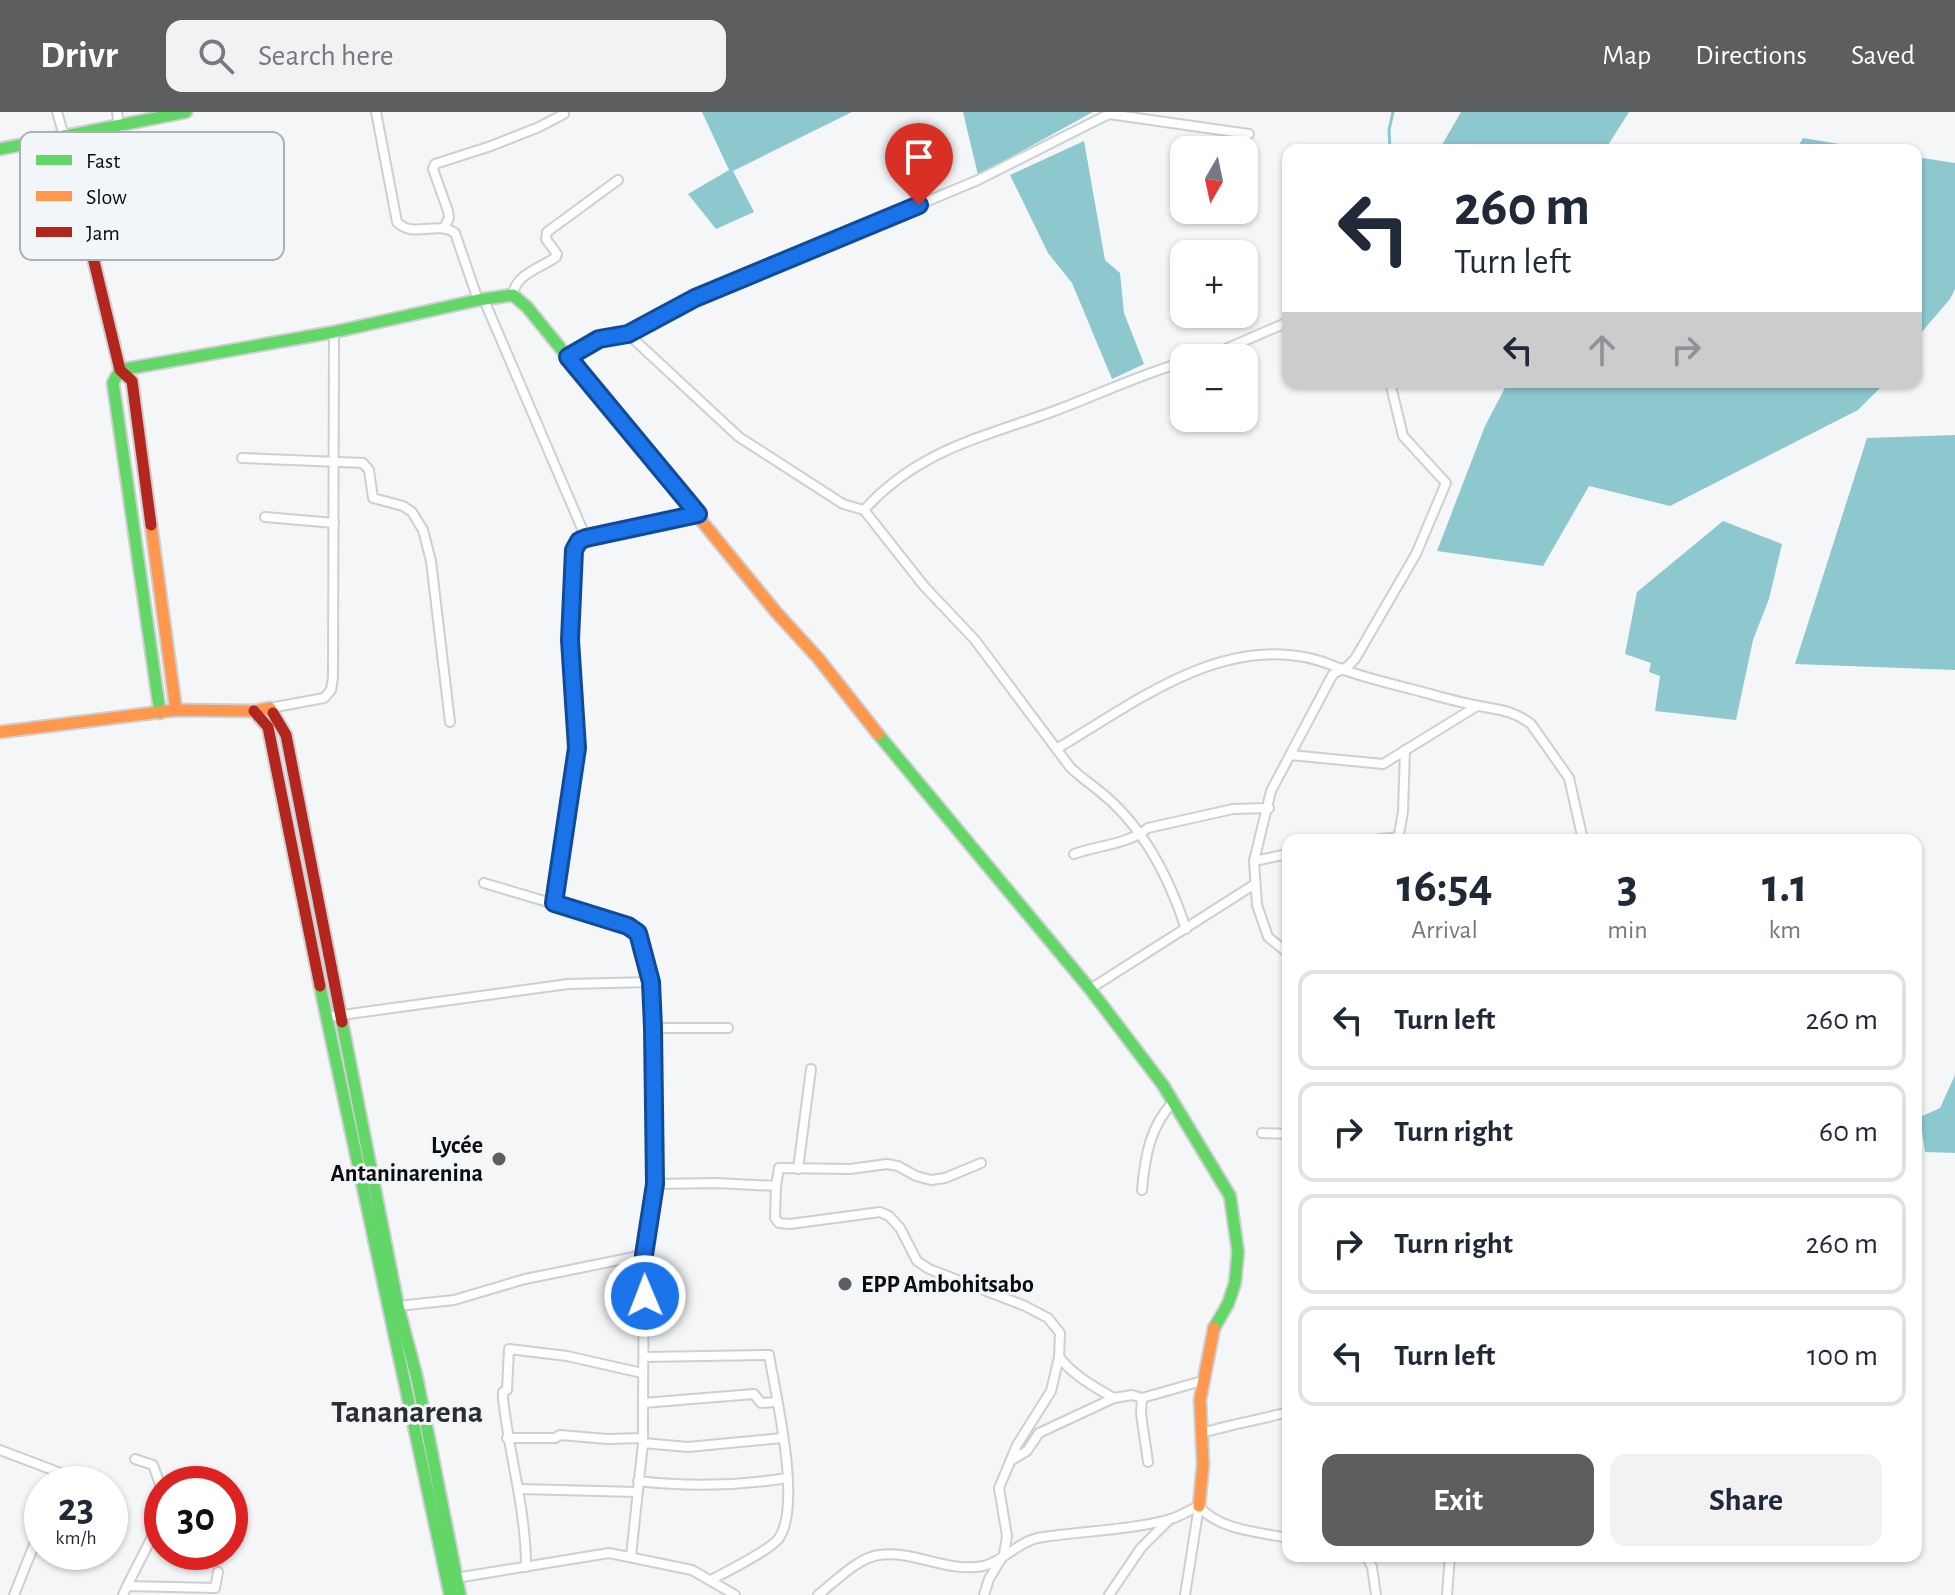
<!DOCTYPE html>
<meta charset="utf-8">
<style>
:root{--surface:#fff;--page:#f2f2f3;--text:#1f2937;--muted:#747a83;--line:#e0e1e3;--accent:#5d5e5f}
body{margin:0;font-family:"Alegreya Sans",sans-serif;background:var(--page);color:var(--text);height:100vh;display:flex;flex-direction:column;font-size:30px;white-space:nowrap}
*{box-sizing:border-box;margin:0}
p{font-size:26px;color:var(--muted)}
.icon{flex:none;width:44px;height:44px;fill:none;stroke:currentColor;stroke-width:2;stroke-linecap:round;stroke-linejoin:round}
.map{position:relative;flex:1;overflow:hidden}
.panel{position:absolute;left:1282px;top:722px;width:640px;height:728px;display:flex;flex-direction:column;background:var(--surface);border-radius:16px;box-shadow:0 2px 6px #0004}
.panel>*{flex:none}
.banner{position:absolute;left:1282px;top:32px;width:640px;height:244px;border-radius:16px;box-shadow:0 2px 6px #0004;background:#fff;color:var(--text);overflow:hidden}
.needle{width:52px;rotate:189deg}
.tools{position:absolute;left:1170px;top:24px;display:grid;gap:16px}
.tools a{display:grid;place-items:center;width:88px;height:88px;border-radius:16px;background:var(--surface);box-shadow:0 2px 6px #0004;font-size:40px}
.speed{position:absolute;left:24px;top:1354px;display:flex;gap:16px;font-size:40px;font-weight:700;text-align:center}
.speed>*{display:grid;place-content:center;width:104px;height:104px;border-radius:50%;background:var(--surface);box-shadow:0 2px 6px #0004;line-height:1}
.speed small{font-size:20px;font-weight:400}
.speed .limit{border:12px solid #d22;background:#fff;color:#111}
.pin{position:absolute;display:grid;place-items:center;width:68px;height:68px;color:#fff;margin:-82px -34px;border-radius:50% 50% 50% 0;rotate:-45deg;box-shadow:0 0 8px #0007}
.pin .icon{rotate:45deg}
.me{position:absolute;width:88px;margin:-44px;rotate:359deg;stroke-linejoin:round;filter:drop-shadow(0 0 6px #0008)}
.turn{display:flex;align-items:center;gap:28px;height:168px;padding:0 40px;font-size:36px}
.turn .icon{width:104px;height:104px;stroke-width:2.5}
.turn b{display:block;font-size:56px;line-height:68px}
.lanes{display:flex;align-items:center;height:76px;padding:0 40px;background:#0003;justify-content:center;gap:40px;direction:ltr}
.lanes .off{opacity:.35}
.eta{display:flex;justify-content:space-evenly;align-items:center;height:136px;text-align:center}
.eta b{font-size:48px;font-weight:700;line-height:56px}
.action{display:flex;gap:16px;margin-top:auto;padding:16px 40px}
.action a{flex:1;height:92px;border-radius:16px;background:var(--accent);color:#fff;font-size:32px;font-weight:700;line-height:92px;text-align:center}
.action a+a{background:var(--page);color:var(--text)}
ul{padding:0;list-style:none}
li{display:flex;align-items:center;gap:24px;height:100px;margin:0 16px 12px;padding:0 24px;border:4px solid var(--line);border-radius:16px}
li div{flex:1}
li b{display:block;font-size:30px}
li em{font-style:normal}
header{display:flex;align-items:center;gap:48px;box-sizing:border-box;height:112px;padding:0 40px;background:var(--accent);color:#fff}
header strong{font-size:38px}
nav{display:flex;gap:44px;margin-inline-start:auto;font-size:28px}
.search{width:560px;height:72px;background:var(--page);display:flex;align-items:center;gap:20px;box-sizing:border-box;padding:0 28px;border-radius:16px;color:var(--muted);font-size:30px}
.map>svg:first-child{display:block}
.water{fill:#8ec8cf}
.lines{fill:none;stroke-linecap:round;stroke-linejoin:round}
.stream{stroke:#8ec8cf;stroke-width:3}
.street-casing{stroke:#cecfd0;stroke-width:12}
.fast-casing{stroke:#cecfd0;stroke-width:15}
.slow-casing{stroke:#cecfd0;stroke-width:15}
.jam-casing{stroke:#cecfd0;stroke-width:15}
.street{stroke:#fdfefe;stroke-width:8}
.fast{stroke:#63d668;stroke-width:11}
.slow{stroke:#ff974d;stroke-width:11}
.jam{stroke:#b3261e;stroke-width:11}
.route-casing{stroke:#114b97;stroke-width:20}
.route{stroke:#1a73e8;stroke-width:14}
.poi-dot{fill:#5d5e5f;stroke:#f3f6f9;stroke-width:3}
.labels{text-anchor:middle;stroke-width:6;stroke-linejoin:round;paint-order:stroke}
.poi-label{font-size:24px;font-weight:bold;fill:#0b0c0d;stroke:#f3f6f9;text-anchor:end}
.district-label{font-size:32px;font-weight:bold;fill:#2b2d2f;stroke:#f3f6f9}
.key{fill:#f3f6f9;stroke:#adb0b2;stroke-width:2}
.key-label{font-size:22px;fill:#0b0c0d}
</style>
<header>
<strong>Drivr</strong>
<div class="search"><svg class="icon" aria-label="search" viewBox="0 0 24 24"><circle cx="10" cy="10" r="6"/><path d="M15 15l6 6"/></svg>Search here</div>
<nav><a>Map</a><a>Directions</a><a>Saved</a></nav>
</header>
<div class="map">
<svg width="1955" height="1483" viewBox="0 0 1955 1483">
<rect width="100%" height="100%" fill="#f4f6f8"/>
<g class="water">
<path d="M702 0H852L733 59 754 100 716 117 688 82 729 58Z"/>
<path d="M963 0H1093L978 63Z"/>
<path d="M1461 0H1629L1605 38H1439Z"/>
<path d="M1803 26 1875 38H1796Z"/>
<path d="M1084 29 1105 148 1120 161 1124 201 1144 252 1112 267 1072 171 1048 141 1010 63Z"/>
<path d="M1916 45 1955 51V177L1950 187 1920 222 1916 220Z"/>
<path d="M1508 270H1886L1858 298 1670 394 1589 374 1543 454 1437 439 1485 314Z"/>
<path d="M1955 323V558L1795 552 1867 326Z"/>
<path d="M1723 409 1782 432 1769 487 1753 528 1736 608 1655 599 1660 564 1649 560 1651 551 1625 542 1637 480Z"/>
<path d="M1955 963V1041L1925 1040 1920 1005 1940 996Z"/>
</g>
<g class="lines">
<path class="stream" d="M1390 38 1389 18 1393 0"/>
<defs>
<g id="street">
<path d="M57 0 64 24"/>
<path d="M117 0 124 54 181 113"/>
<path d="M376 0 397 110C413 127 438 108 455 121L478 188"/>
<path d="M444 116 449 106 448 99 433 57 435 52 491 34 539 15 564 2"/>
<path d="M513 183C515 162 541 156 556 145L557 142 546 127 547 120 618 68"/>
<path d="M484 188 586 426"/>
<path d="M628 222 739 325 843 392 864 398C919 337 984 325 1057 298 1100 282 1141 262 1184 250"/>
<path d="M568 245 599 227 628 222 695 186 978 68 1109 2 1249 22"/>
<path d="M1196 246 1221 239 1288 210"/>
<path d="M242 346 363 351 369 358 373 386 403 394 412 400 423 418 431 449 450 610"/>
<path d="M864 398 924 474 975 528 1070 655C1079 664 1088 670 1098 678 1142 712 1169 765 1186 817"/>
<path d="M265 405 334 411"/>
<path d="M270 596 324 586 331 578 333 565 334 220"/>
<path d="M1058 636C1130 594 1209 531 1298 544 1315 546 1329 552 1344 558 1367 566 1391 572 1415 578 1434 583 1454 589 1474 593 1497 598 1511 597 1531 612L1569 666 1583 728"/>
<path d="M1290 643 1333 562 1348 554 1355 547 1416 442 1446 371 1403 324 1390 270"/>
<path d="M1373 728 1399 725"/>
<path d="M1398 728 1403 700 1405 638"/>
<path d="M1074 742C1098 733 1127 733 1148 716L1233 697 1269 696"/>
<path d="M1254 749 1288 742"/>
<path d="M484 771 628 814 638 821 651 870"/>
<path d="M554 791 577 636 570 528 574 438 579 429 586 426 698 402"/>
<path d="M1288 841 1268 825 1257 793 1254 749 1271 679 1290 643 1383 652 1477 594"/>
<path d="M1090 877 1255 772"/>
<path d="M327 905 568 872 651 870 655 1072 644 1143 643 1291"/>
<path d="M653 916H728"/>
<path d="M1262 1021 1288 1022"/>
<path d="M798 1057 811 957"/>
<path d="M655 1072 716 1071 776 1074 775 1106 779 1111 790 1112 880 1100 889 1104 900 1116 917 1149 929 1157 1025 1194 1048 1206 1060 1221 1059 1245 1051 1279 1017 1333 999 1376 1007 1424 1004 1442 989 1467 984 1483"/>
<path d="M776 1074 779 1056 850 1057 887 1052 898 1054 916 1064 931 1068 945 1066 981 1051"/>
<path d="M1142 1078C1145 1044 1150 1014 1174 989"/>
<path d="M398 1194 454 1188 525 1167 644 1143"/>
<path d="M644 1245 769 1243C776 1285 802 1392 779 1426 772 1437 726 1460 711 1468"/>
<path d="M1059 1245C1073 1263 1094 1275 1114 1286"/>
<path d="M1142 1286 1141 1302 1148 1350"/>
<path d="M1202 1321C1231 1312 1259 1308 1288 1300"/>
<path d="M507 1326H555L560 1323 607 1327 643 1326"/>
<path d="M643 1331 688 1335 782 1326"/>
<path d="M0 1338 58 1360 57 1372"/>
<path d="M135 1347 153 1353 162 1378"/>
<path d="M1010 1349 1027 1339 1039 1321 1114 1286 1132 1283 1142 1286 1202 1269"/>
<path d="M638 1369C689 1375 737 1374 787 1366"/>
<path d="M520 1377 637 1380"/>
<path d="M1199 1394C1218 1418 1259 1420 1288 1426"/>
<path d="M631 1444 643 1331V1291L754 1282 761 1291 776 1290"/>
<path d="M1366 1444 1372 1455 1376 1483"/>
<path d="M526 1455C526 1397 509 1343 503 1286V1280L507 1278 509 1237 567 1244 642 1261"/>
<path d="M456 1466 609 1441 692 1458 735 1483"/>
<path d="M127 1474 154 1421 162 1386"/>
<path d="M14 1483 42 1413"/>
<path d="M123 1483 127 1474 215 1476 218 1460"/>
<path d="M818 1483C835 1470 857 1446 879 1443 914 1438 948 1461 983 1454 1004 1450 1018 1428 1043 1425 1083 1419 1131 1418 1171 1407 1180 1404 1190 1398 1199 1394"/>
<path d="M1109 1483 1141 1436 1170 1407"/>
<path d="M1185 1483 1199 1394"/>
<path d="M1447 1483 1450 1444"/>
</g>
<g id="fast">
<path d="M0 37 186 0"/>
<path d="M160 601 113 271 120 258 334 220 478 188 513 183 527 195 597 281"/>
<path d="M878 622 1090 877 1163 973 1230 1084 1238 1140 1235 1171 1228 1192 1214 1216"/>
<path d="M320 874 450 1483"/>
<path d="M342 910 398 1194 417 1266 460 1483"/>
</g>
<g id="slow">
<path d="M597 281 776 500 818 546 878 622"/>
<path d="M151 413 176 598"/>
<path d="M0 620 176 598 254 599 270 596 273 601"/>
<path d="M1199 1394 1203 1352 1200 1288 1214 1216"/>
</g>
<g id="jam">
<path d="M64 24 120 258 132 269 151 413"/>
<path d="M254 599 268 615 320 874"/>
<path d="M273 601 286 623 342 910"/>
</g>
</defs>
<use href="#street" class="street-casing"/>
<use href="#fast" class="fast-casing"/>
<use href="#slow" class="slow-casing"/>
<use href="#jam" class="jam-casing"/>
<use href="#street" class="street"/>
<use href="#fast" class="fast"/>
<use href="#slow" class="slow"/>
<use href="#jam" class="jam"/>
</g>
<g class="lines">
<defs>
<path id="route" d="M645 1184 644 1143 655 1072 653 916 651 870 638 821 628 814 554 791 577 636 570 528 574 438 579 429 586 426 698 402 568 245 599 227 628 222 695 186 919 93"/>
</defs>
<use href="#route" class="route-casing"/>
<use href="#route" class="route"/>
</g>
<g class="poi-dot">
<circle cx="499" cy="1047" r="8"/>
<circle cx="845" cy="1172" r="8"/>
</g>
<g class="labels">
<g class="poi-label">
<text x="483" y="1041">Lycée<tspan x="483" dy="28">Antaninarenina</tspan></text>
<text x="861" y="1180" text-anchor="start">EPP Ambohitsabo</text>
</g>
<g class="district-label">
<text x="407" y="1310">Tananarena</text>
</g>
</g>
<rect x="20" y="20" width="264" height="128" rx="12" class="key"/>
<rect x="36" y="43" width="36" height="10" fill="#63d668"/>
<rect x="36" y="79" width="36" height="10" fill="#ff974d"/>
<rect x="36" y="115" width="36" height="10" fill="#b3261e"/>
<g class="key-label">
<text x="86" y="56">Fast</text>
<text x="86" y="92">Slow</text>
<text x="86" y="128">Jam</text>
</g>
</svg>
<div class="tools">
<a><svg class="needle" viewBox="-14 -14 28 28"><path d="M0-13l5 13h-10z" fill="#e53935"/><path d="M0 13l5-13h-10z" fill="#747a83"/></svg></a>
<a>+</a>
<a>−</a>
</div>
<div class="speed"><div>23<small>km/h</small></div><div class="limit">30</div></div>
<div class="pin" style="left:919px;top:93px;background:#d93025"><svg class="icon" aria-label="arrive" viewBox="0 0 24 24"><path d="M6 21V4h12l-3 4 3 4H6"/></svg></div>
<svg class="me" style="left:645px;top:1184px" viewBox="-20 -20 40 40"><circle r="17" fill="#1a73e8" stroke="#fff" stroke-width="3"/><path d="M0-11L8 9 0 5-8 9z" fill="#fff"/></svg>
<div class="banner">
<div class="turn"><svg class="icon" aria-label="left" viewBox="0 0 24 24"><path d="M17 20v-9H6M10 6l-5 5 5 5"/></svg><div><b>260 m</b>Turn left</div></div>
<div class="lanes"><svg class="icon" aria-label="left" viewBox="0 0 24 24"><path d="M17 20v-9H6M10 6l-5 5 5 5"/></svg><svg class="icon off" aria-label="ahead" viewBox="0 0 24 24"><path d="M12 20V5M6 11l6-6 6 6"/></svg><svg class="icon off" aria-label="right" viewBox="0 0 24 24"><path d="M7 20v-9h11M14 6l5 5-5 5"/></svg></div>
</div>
<section class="panel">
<div class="eta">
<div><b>16:54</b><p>Arrival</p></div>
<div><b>3</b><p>min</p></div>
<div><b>1.1</b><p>km</p></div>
</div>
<ul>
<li><svg class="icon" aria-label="left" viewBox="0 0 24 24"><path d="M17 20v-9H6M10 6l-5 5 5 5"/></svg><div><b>Turn left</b></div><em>260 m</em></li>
<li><svg class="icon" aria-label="right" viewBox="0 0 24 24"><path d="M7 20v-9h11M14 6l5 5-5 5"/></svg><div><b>Turn right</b></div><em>60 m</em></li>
<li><svg class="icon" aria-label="right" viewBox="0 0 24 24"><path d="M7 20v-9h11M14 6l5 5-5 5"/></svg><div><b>Turn right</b></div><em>260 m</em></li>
<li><svg class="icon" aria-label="left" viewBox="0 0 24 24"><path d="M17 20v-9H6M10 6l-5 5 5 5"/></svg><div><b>Turn left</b></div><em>100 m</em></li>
</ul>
<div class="action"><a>Exit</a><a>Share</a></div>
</section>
</div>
